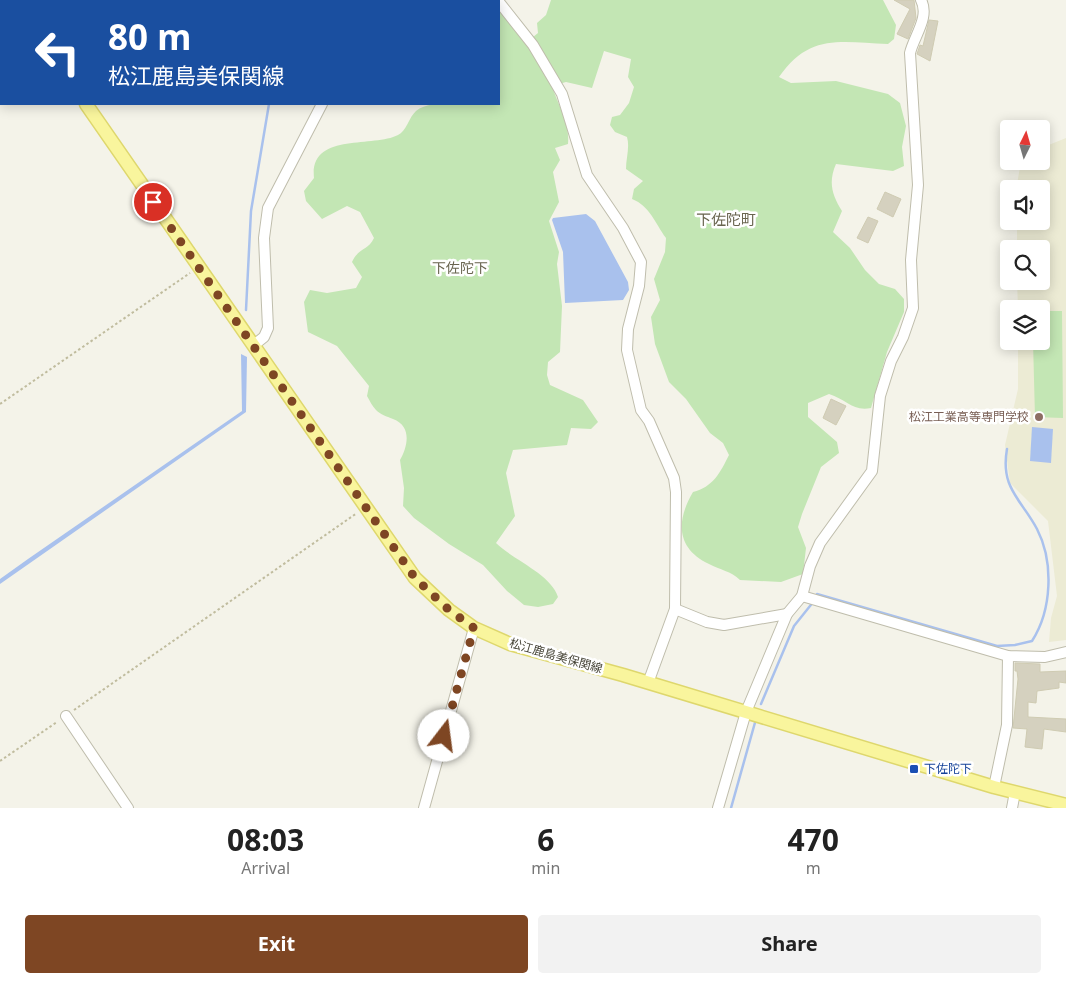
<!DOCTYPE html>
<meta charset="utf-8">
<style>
:root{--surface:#fff;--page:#f2f2f2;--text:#222;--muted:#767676;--accent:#7e4623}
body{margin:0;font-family:"Noto Sans","Noto Sans JP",sans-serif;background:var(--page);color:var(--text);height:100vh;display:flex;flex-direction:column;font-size:19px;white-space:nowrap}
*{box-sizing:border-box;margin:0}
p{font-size:16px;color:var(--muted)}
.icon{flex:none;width:28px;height:28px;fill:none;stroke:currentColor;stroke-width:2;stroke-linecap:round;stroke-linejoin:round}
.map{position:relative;height:808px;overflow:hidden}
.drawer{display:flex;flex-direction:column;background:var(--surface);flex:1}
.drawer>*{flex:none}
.guide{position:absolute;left:0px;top:0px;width:500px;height:105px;box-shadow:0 2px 12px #0003;background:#1a4fa0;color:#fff;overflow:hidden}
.needle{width:32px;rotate:5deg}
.fabs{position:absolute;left:1000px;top:120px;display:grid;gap:10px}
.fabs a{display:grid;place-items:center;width:50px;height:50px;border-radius:5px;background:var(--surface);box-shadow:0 2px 12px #0003;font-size:25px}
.pin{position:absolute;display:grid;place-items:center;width:42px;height:42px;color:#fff;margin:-21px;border:2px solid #fff;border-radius:50%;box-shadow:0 1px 5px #0007}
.me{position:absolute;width:55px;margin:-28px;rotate:15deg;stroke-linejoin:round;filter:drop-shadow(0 0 4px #0008)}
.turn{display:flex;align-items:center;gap:18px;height:105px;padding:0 25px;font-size:22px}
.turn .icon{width:65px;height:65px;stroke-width:2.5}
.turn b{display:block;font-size:35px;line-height:42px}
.eta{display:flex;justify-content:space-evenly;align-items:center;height:85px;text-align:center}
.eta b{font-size:30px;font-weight:700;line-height:35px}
.action{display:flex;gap:10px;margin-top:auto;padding:10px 25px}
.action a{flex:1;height:58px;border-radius:5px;background:var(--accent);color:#fff;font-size:20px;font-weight:700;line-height:58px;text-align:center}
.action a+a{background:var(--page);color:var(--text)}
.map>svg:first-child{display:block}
.education{fill:#ecebd4}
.green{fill:#c3e6b4}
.water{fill:#a9c1ed}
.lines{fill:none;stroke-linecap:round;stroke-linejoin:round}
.stream{stroke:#a9c1ed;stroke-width:2.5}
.building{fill:#d5d1bf;stroke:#cfcbb2}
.minor-casing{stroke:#bfbdac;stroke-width:12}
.major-casing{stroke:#ded76d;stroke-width:15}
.path{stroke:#c0bc9e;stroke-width:2;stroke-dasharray:2.5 2.5;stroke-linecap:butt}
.minor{stroke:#fff;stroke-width:10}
.major{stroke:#f9f59d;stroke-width:12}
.route{stroke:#7e4623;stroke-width:9;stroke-dasharray:0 16.2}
.education-dot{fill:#8d6e63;stroke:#fff;stroke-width:2}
.transit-dot{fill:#1a4fb4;stroke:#fff;stroke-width:2}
.labels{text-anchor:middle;stroke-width:5;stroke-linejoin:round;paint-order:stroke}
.education-label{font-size:12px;fill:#785e54;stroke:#fff;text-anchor:end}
.street-label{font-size:12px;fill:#474538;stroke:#fff}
.transit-label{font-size:12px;fill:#164399;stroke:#fff;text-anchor:start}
.neighbourhood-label{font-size:14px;fill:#69654f;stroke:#fff}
.quarter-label{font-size:15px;fill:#69654f;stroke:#fff}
</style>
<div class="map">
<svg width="1066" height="808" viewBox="0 0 1066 808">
<rect width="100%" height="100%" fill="#f4f3e9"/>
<path class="education" d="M1066 138V640L1049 642 1051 618 1057 596 1048 521 1010 483 1005 445 1018 389V341H1041V309H1018L1017 281H1041V249H1017V221H1041V189H1017V184L1021 162 1041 161V148Z"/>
<g class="green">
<path d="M551 0H883L896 25 894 39 888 44C841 42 809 33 779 77L791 83 836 81 888 94 900 103 906 126 902 147 904 166 893 171 836 164C828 182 832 195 842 211L833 232 850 248 865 270 879 284 895 289 904 299V312L887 352 871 408C853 412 846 399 829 394L808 403V417L837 442 839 453 821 467 802 514 798 527 806 548 803 574 781 582 740 580C731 571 720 570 709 564 676 548 676 521 693 492 713 487 720 473 729 455L723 443 710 433 686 399 669 382 655 344 651 317 660 300 654 279 665 252 666 238C655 223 650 206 632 199L634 189 643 181 626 169C626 158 630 147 627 137L615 132 610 125 612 117 620 115 629 103 634 87 628 77 631 59 604 51 592 88 566 82 552 86C558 106 570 122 568 144L555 148 560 160 553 172 559 202 549 221 559 252 557 264 562 306 560 352 548 362 547 375 550 385 583 400 598 422 591 429 571 428 567 445 513 450 506 473 515 516 496 543C513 560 551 574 558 597L553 604 538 607 524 605 507 591 483 565 449 544 414 518 403 506 404 488 400 460C408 446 412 426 393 419 386 416 381 415 376 410 372 406 370 401 367 396L369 386 337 346 308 332 304 302 310 290 327 293 356 288 362 277 352 262C359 247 368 251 374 238L360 212 347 206 322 219 306 201 304 191 314 178C309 132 373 148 398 135 406 132 409 117 416 111 432 98 479 104 499 104V9L516 32 527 42 538 33 537 23 546 15Z"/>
<path d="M1041 311H1062L1063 418 1035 417 1033 341H1041Z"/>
</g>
<g class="water">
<path d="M586 214 595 221 628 282 629 290 623 300 565 303 563 252 552 220 553 218Z"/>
<path d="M241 354 247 357 246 412 0 584V579L28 559 242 411Z"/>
<path d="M1032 427 1053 429 1051 463 1030 461Z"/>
</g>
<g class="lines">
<g class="stream">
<path d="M150 1V0"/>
<path d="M364 1 365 0"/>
<path d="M246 310 251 211 269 104"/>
<path d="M816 596 817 594 997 646 1015 645 1032 641C1052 610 1054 562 1037 529 1021 499 1000 488 1007 449"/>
<path d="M761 704 794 626 814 601"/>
<path d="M731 808 756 719"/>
</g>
</g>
<g class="building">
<path d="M894 0H914L916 18 908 39 897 34 910 9Z"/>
<path d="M929 20 938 21 930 61 917 54 920 45 923 46Z"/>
<path d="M885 192 901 199 893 217 877 209Z"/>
<path d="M868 217 878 221 868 243 857 238Z"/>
<path d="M831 399 846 406 836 425 823 418Z"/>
<path d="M1015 663 1040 664V672L1066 671V683L1059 682V688L1037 691 1036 703 1028 702V717L1066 719V732L1044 729 1042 749 1025 747 1027 729 1013 728 1018 679 1017 671H1015Z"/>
</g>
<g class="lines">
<defs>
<g id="minor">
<path d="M413 1V0"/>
<path d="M499 2 533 45 562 94 587 175 623 228 641 262 639 286 628 329 627 350 641 410 649 421 674 478 676 492 675 609 648 683"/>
<path d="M0 53 1 52"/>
<path d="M254 345 264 337 268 328 264 238 268 208 322 104"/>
<path d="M802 596 1008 656 1045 657 1066 652"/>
<path d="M675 609 707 622 724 625 787 614"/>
<path d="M66 716 128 808"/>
<path d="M994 787 1007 725 1008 656"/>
<path d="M424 808 474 628"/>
<path d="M718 808 746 712 787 614 802 596 810 566 820 543 872 471 880 396 891 361 903 337 913 308 911 260 918 185 910 53C914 36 930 17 921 0"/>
<path d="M1012 808 1015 792"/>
</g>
<g id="major">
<path d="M14 0 15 1"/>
<path d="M86 104 415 578 449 610 474 628 510 644 623 675 994 787 1066 805"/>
</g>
</defs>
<use href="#minor" class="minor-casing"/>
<use href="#major" class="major-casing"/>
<g class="path">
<path d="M0 404 190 273"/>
<path d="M74 710 357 513"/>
<path d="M0 761 57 722"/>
</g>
<use href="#minor" class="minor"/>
<use href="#major" class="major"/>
</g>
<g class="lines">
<path class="route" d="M153 202 415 578 449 610 474 628 444 736"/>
</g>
<circle class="education-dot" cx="1039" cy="417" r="5"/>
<rect class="transit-dot" x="909" y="764" width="10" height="10" rx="2.5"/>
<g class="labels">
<g class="education-label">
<text x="1029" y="421">松江工業高等専門学校</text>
</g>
<g class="street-label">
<text transform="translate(556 656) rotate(16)" y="4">松江鹿島美保関線</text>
</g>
<g class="transit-label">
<text x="924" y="773">下佐陀下</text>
</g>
<g class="neighbourhood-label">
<text x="460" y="273">下佐陀下</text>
</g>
<g class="quarter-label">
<text x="726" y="225">下佐陀町</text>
</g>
</g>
</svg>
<div class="fabs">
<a><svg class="needle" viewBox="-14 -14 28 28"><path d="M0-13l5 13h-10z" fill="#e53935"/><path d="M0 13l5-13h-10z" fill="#767676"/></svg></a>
<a><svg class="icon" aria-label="sound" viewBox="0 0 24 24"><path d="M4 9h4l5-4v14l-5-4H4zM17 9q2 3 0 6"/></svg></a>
<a><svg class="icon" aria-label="search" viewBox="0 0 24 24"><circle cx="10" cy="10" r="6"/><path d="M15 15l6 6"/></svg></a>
<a><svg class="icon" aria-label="layers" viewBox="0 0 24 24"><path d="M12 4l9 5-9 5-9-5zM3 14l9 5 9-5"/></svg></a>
</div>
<div class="pin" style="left:153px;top:202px;background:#d93025"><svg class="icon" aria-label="arrive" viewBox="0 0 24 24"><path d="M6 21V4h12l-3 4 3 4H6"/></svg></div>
<svg class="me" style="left:444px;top:736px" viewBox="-20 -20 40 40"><circle r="19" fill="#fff"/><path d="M0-13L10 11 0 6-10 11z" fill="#7e4623"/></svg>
<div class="guide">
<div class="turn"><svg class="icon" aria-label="left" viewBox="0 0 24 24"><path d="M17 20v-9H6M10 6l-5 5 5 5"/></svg><div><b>80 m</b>松江鹿島美保関線</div></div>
</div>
</div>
<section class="drawer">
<div class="eta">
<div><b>08:03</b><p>Arrival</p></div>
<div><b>6</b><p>min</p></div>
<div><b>470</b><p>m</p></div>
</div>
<div class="action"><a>Exit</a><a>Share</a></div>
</section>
